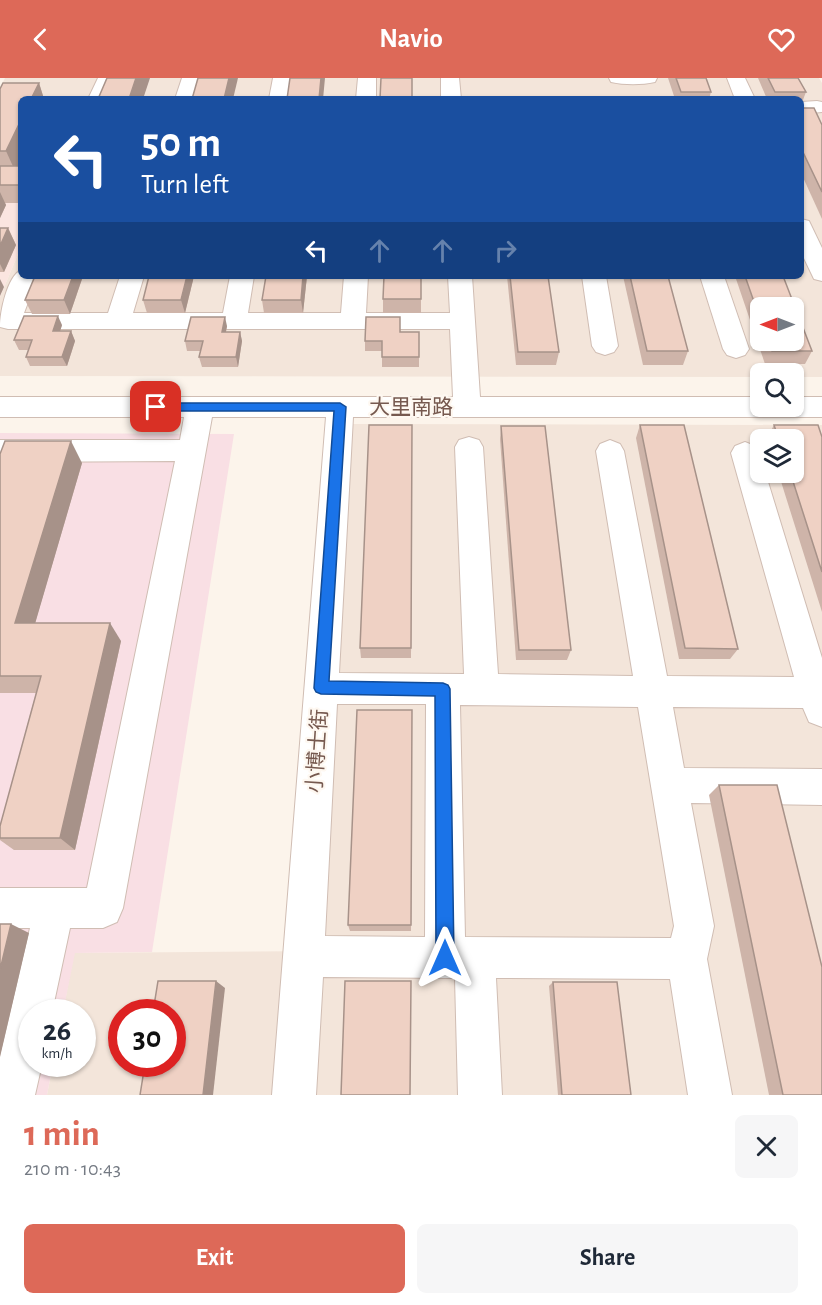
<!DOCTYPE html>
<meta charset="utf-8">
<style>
:root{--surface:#fff;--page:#f6f6f7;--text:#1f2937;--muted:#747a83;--accent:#dd6958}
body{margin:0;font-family:"Alegreya Sans","Noto Sans SC",sans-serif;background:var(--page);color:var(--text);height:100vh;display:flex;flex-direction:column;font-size:22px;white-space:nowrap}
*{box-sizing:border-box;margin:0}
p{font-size:20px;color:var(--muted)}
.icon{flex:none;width:33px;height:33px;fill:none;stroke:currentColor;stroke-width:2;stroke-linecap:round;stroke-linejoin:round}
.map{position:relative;height:1017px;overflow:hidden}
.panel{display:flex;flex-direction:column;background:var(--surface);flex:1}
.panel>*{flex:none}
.guide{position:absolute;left:18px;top:18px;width:786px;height:183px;border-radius:9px;box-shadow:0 2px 4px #0004;background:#1a4fa0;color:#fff;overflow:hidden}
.needle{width:39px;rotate:270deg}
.fabs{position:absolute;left:750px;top:219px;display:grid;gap:12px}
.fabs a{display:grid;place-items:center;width:54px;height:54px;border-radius:9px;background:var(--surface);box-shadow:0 2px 4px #0004;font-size:30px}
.speed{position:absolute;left:18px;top:921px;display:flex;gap:12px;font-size:30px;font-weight:700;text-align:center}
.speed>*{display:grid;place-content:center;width:78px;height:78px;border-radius:50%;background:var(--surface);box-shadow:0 2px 4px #0004;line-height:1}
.speed small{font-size:15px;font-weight:400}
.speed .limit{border:9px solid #d22;background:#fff;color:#111}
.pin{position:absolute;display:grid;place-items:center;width:51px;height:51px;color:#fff;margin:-26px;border-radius:12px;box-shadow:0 3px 9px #0006}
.me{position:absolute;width:66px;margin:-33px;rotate:0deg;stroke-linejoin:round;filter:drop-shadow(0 0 4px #0008)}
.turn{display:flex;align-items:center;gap:21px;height:126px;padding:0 24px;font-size:27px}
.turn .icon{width:78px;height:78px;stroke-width:2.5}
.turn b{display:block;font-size:42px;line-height:51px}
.lanes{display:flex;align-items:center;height:57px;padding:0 24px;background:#0003;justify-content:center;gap:30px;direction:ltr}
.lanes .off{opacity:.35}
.round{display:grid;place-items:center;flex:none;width:63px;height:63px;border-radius:9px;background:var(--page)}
.headline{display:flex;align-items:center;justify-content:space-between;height:102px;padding:0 24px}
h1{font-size:36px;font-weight:700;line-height:45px;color:var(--accent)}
.cta{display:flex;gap:12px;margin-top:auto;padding:12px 24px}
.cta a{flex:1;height:69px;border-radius:9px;background:var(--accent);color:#fff;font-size:24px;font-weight:700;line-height:69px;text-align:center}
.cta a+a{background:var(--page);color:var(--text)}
header{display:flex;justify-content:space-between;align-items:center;height:78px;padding:0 24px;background:var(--accent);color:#fff;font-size:27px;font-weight:700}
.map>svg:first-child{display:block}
.residential{fill:#f3e5da;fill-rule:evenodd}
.commercial{fill:#fbe5e0}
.medical{fill:#f9dfe4}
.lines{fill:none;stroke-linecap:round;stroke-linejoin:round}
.minor-casing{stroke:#d0bdb3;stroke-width:2}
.minor{fill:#fff;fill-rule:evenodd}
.wall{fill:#ceb4a9;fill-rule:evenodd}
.shaded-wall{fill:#a79289}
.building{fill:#efd1c4;stroke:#a79289;stroke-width:1.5}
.route{fill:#1a73e8;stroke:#114b97;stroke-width:1.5}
.labels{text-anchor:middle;stroke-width:4.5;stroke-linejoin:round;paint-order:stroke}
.street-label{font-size:21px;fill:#76594f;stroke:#fef8f1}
</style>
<header><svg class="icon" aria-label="back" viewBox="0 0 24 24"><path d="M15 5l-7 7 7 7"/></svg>Navio<svg class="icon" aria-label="heart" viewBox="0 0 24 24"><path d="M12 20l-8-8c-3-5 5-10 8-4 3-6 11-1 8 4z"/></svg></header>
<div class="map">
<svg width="822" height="1017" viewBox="0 0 822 1017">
<rect width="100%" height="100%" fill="#fcf4eb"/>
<g class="residential">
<path d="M5 0H819L822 5V299H794V296H760V299L0 298V219L21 169V198H801V21H21V102H0V10ZM760 230H794V262H760Z"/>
<path d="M351 346 822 347V1017H47L53 986H82V934H63L74 875 324 873ZM760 362H794V394H760ZM122 934H172V986H122Z"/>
</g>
<path class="commercial" d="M0 102H21V169L0 219Z"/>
<path class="medical" d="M0 355 234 356 152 874 75 875 63 934H32V986H53L47 1017H0Z"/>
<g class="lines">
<defs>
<g id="minor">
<path d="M98 0H116L108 21H88Z"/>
<path d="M182 0H200L195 21H175Z"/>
<path d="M273 0H291L289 21H269Z"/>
<path d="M358 0H376V21H356Z"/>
<path d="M441 0H459L461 21H441Z"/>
<path d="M609 0H657L655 4C642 7 624 7 611 4Z"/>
<path d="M727 0H745L755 21H735Z"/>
<path d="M817 23 822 24V34L801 36V24Z"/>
<path d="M801 141 809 143 822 170V203L814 201 801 174Z"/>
<path d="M21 192V198H38L24 235H108L120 198H144L133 235H223L230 198H254L248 235H341L344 198H368L366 235H450L448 198H472L480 319H760V328H794V319H822V339H353L339 595 464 596 455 369 459 362 469 359 479 362 483 369 498 596 633 598 596 373 600 366 610 362 620 366 624 373 667 598 794 599 731 375 735 368 745 364 755 368 760 380V394H765L822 580V649L809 644 803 630 673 629 684 690 822 691V727L691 725 714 848 707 881 732 1017H688L670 901 496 900 502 1017H458L455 900 323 899 316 1017H272L326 339H212L123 830 117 844 103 850H70L52 934H32V986H42L35 1017H0V978L30 850H0V810H87L175 383 0 384V362H180L184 339H0V319H453L450 251H8L0 249C0 234 7 199 21 192ZM337 626H426L425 859 325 858ZM460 627 638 629 674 848 671 860 465 859Z"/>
<path d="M582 198H606L618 268 614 274 605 277 596 274 592 268Z"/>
<path d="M700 198H724L749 271 745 277 736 280 727 277 723 271Z"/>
</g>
</defs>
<use href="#minor" class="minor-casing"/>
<use href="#minor" class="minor"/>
</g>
<g class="wall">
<path d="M668 0H706L711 14 709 21H675Z"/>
<path d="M758 0H798L806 14 801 27V21H767Z"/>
<path d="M39 5 44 21H21V84L19 88H21V125H5L6 127 0 140V11Z"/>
<path d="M801 30 822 47V141L801 95Z"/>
<path d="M0 150H8L16 167 4 194H0Z"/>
<path d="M35 198H83L70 236H32L25 222Z"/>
<path d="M149 198H194L185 235H147L143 222Z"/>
<path d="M307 198 303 235H264L262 222Z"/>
<path d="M421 198V235H383V221Z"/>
<path d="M507 198H548L559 274 556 287H516Z"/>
<path d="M623 198H668L688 273 683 287H643Z"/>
<path d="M735 198H783L812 273 805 286H765ZM760 230 794 262H760Z"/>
<path d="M62 247 60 253H71L75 263 67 288H30L26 279 28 272H19L14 262Z"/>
<path d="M227 248 226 254H240L242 263 238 289H202L199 279 201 273H187L185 263Z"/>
<path d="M401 254H419V289H382V273H365V263Z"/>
<path d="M412 347 411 580H361L360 570Z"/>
<path d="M640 347 738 571 730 581H679L636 360Z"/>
<path d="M774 347 822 359V534L778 394H794V362H768L767 360Z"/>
<path d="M501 348 571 572 567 582H516L500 361Z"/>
<path d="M0 376 82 385 35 545 121 563 75 772H14L0 762V748L36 615H0Z"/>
<path d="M412 632 411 853H350L348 847Z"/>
<path d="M719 707 822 1017H769L709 717Z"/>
<path d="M553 904 631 1017H558L549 908Z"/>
</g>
<g class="shaded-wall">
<path d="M136 0H150L143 21H129Z"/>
<path d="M229 0H238L233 21H224Z"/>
<path d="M321 0H325L323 21H319Z"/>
<path d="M39 5 44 21H31Z"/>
<path d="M21 42V84L16 95 6 73Z"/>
<path d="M0 114 6 127 0 140Z"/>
<path d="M8 150 16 167 4 194 0 186V168Z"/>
<path d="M73 198H83L70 236 64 222Z"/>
<path d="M187 198H194L185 235 181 222Z"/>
<path d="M303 198H307L303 235 301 222Z"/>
<path d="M0 201 4 209 0 218Z"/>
<path d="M58 238 62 247 57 263 53 253Z"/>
<path d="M225 239 227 248 224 263 222 254Z"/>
<path d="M71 253 75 263 67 288 62 279Z"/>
<path d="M240 254 242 263 238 289 236 279Z"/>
<path d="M71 363 82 385 30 563 15 545Z"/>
<path d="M110 545 121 563 75 772 60 760Z"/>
<path d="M11 846 29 855 0 979V892Z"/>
<path d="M216 903 225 910 213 1017H203Z"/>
</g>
<g class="building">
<path d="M107 0H136L129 21H98Z"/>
<path d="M198 0H229L224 21H192Z"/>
<path d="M290 0H321L319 21H287Z"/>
<path d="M381 0H412V21H380Z"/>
<path d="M676 0H706L711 14H681Z"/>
<path d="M768 0H798L806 14H775Z"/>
<path d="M3 5H39L31 21H21V42L6 73H0V11Z"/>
<path d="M801 30H814L822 47V114L801 70Z"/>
<rect x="0" y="88" width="21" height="19"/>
<path d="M0 150H8L0 168Z"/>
<path d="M35 198H73L64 222H25Z"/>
<path d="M149 198H187L181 222H143Z"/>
<path d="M266 198H303L301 222H262Z"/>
<path d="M384 198H421V221H383Z"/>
<path d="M510 198H548L559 274H518Z"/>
<path d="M630 198H668L688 273H647Z"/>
<path d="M745 198H783L812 273H772L768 262H794V230H760V241Z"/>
<path d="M24 238H58L53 253H71L62 279H26L32 262H14Z"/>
<path d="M191 239H225L222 254H240L236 279H199L203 263H185Z"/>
<path d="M366 239H400V254H419V279H382V263H365Z"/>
<path d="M369 347H412L411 570H360Z"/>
<path d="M640 347H684L738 571 685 570Z"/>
<path d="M774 347H818L822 359V494L790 394H794V362H779Z"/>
<path d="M501 348H545L571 572H519Z"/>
<path d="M5 363H71L15 545H110L60 760H0V748L41 598H0V376Z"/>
<path d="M357 632H412L411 847H348Z"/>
<path d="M719 707H777L822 889V1017H783Z"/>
<path d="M0 846H11L0 892Z"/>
<path d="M158 903H216L203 1017H140L145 986H172V934H153Z"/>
<path d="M345 903H411L410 1017H341Z"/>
<path d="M553 904H617L631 1017H562Z"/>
</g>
<path class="route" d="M156 325H340L346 329 329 603 443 605 448 607 450 611 454 880 451 886 445 889 439 886 436 880 435 618 321 616 316 614 314 610 334 333H156L150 329Z"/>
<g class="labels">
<g class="street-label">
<text x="411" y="336">大里南路</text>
<text transform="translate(317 673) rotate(-86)" y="7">小博士街</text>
</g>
</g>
</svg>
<div class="fabs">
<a><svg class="needle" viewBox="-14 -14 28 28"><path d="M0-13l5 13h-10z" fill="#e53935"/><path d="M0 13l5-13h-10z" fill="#747a83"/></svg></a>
<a><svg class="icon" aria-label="search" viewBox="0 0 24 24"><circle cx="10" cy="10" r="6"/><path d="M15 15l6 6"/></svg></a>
<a><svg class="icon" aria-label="layers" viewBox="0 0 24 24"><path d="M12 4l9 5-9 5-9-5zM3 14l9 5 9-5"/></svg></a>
</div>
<div class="speed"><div>26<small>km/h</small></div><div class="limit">30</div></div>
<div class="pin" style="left:156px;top:329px;background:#d93025"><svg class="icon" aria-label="arrive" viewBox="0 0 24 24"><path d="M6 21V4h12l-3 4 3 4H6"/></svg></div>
<svg class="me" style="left:445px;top:880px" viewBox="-20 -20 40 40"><path d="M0-17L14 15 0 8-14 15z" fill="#1a73e8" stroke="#fff" stroke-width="4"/></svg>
<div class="guide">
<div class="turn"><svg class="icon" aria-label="left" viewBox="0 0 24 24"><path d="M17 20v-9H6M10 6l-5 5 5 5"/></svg><div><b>50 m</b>Turn left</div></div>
<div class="lanes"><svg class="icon" aria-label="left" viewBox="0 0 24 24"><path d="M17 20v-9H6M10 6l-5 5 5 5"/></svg><svg class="icon off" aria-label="ahead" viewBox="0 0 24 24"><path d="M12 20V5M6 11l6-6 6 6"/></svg><svg class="icon off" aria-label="ahead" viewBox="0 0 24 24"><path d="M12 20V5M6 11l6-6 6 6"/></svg><svg class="icon off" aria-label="right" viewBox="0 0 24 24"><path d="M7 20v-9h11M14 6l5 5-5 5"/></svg></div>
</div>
</div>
<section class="panel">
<div class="headline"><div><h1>1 min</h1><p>210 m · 10:43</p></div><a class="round"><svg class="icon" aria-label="close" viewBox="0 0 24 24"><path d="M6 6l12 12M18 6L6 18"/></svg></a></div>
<div class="cta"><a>Exit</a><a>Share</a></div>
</section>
